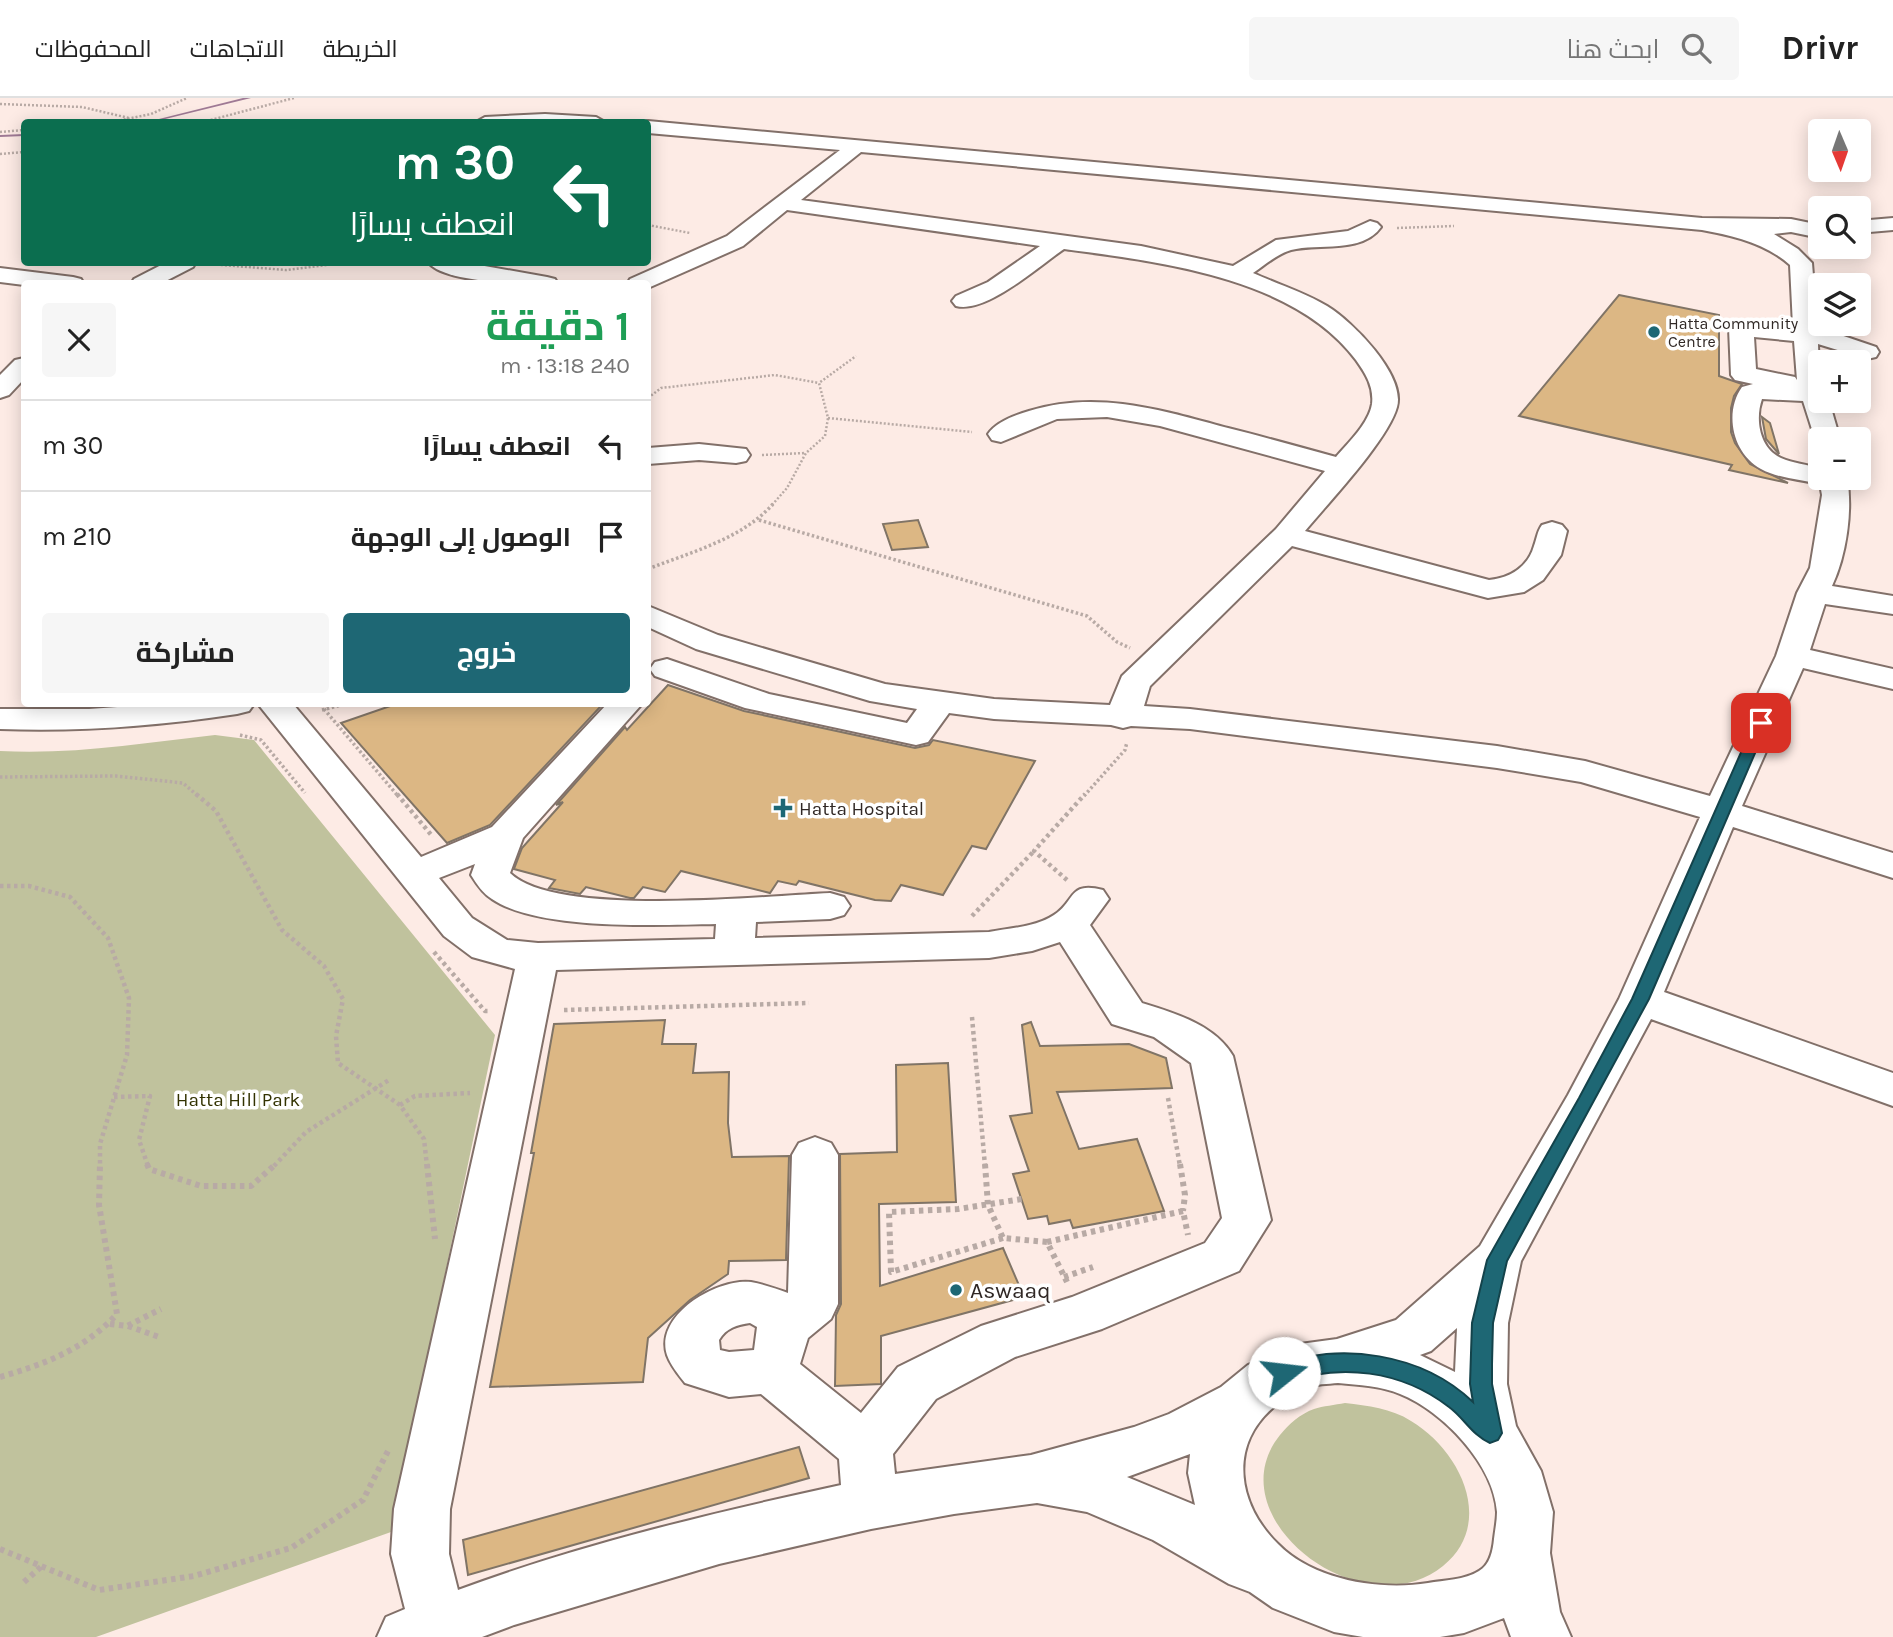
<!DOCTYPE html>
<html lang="ar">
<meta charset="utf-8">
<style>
:root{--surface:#fff;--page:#f6f6f6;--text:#222;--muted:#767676;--line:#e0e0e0;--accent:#1e6774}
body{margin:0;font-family:Karla,Cairo,sans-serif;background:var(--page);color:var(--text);direction:rtl;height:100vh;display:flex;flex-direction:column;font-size:26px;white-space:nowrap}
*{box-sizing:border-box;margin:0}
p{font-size:23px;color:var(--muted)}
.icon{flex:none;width:38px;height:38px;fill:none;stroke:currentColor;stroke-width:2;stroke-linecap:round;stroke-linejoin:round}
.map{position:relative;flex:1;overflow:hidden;direction:ltr}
.panel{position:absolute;left:21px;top:182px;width:630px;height:427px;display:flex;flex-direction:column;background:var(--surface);border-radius:7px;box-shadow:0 4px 18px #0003;direction:rtl}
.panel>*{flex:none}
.guide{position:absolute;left:21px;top:21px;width:630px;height:147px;border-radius:7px;box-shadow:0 4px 18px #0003;direction:rtl;background:#0b6e4f;color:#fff;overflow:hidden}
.needle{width:46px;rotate:178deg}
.controls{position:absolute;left:1808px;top:21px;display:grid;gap:14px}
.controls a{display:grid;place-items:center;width:63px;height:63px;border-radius:7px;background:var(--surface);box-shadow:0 4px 18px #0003;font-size:35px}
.pin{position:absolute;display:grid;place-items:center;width:60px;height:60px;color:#fff;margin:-30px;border-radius:14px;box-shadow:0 4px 10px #0006}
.me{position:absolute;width:77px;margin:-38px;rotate:74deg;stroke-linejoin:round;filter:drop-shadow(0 0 5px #0008)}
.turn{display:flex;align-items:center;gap:24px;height:147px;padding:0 21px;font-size:32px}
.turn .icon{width:91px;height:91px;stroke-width:2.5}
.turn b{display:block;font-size:49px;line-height:60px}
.round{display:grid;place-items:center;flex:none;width:74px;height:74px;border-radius:7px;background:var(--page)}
.summary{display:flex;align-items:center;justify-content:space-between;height:119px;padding:0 21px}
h1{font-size:42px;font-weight:700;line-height:52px;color:#1e9e55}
.cta{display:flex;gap:14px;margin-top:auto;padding:14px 21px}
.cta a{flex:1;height:80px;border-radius:7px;background:var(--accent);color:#fff;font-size:28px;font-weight:700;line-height:80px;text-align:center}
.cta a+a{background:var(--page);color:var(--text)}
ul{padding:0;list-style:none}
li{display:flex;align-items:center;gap:21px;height:91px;padding:0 21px;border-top:2px solid var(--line)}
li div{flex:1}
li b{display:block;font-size:26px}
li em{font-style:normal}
header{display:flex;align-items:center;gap:42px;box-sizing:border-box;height:98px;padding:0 35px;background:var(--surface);border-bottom:2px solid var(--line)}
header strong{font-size:33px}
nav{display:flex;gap:38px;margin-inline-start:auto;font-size:24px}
.search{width:490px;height:63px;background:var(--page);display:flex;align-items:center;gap:18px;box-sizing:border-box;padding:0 24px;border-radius:7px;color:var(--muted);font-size:26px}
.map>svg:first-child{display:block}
.green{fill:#c0c29d}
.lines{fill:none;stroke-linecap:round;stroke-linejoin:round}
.stream{fill:#9f7a95;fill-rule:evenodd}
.building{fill:#dcb784;stroke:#807466;stroke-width:2}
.minor-casing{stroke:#827069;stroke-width:4}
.path-far3{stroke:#b8aaa5;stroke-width:2.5;stroke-dasharray:2 2;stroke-linecap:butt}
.path-far2{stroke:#b8aaa5;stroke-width:3.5;stroke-dasharray:2.5 2.5;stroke-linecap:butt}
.path-far1{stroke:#b8aaa5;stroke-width:4.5;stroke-dasharray:3.5 3.5;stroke-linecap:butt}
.path{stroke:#b8aaa5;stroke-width:6;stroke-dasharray:4.5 4.5;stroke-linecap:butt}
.minor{fill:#fff;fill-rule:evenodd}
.route{fill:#1e6774;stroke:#14434b;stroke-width:2}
.poi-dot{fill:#1e6774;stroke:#fff;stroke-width:2.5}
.labels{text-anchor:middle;stroke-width:7;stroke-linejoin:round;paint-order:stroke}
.far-poi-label{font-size:16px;fill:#302825;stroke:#fff;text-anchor:start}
.poi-label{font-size:19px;fill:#302825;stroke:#fff;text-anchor:start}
.park-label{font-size:19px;fill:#323201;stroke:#fff}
.near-poi-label{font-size:23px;fill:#302825;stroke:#fff;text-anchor:start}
</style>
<header>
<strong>Drivr</strong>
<div class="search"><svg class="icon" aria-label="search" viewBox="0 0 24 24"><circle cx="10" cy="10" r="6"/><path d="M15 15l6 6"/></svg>ابحث هنا</div>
<nav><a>الخريطة</a><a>الاتجاهات</a><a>المحفوظات</a></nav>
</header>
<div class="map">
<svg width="1893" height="1539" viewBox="0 0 1893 1539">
<rect width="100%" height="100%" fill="#fdebe5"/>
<g class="green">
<path d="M215 637 254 642 495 937 391 1434 96 1539H0V653C71 657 144 645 215 637Z"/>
<path d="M1345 1305C1368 1308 1391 1310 1411 1323 1460 1352 1496 1425 1443 1468 1362 1533 1214 1419 1280 1337 1289 1326 1300 1316 1314 1311 1323 1308 1335 1307 1345 1305Z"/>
</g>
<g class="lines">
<g class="stream">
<path d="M243 0H251L153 24H147Z"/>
<path d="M24 36V38L0 39V37Z"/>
</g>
</g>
<g class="building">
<path d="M1619 197 1719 217V278L1742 286 1734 298 1731 310V334L1735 345 1750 366 1788 385 1729 372 1732 367 1519 318Z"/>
<path d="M1762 319 1770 325 1779 356 1766 341Z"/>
<path d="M918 422 928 449 892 452 883 426Z"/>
<path d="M668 587 744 613 915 650 929 647 933 642 1035 663 986 751 972 748 943 797 901 787 891 803 875 802 799 783 796 787 778 783 770 795 681 773 665 794 643 789 634 800H630L586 789 580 796 549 790 555 782 514 771 522 750 563 704 556 707 625 629 627 632Z"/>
<path d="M396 606H598L601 608 490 727 447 745 341 625Z"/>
<path d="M665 922 662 946H696L693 975 729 974 728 1025 732 1059 789 1058 786 1162 729 1163 728 1176 690 1202 648 1240 643 1284 490 1289 534 1055H531L554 926Z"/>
<path d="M1031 924 1040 948 1129 946 1166 960 1172 990 1057 994 1079 1051 1137 1041 1164 1113 1073 1130 1070 1122 1049 1126 1047 1118 1028 1121 1013 1076 1029 1073 1010 1018 1032 1015 1022 927Z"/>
<path d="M948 965 956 1104 879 1106 880 1188 1003 1150 1024 1199 881 1238V1286L835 1288 836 1217 841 1206 840 1056 897 1054 896 967Z"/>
<path d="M799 1349 809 1380 468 1477 463 1442Z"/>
</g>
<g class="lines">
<defs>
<g id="minor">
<path d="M545 16 596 19 605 24H476L485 19Z"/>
<path d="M648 23 1702 120 1791 121 1820 127V140L1791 134 1774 136 1798 151 1812 165 1817 229 1876 249 1879 254 1876 259 1867 261 1818 246 1820 303H1829L1840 341H1820V347H1817L1803 303 1762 301C1755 321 1759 350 1781 360 1792 365 1808 367 1820 370V380H1847C1853 413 1846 458 1832 488L1893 498V516L1825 506 1810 552 1893 571V591L1803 570 1742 708 1893 755V780L1733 729 1664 894 1893 975V1008L1651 921 1521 1163 1508 1225 1507 1286 1516 1328 1541 1373 1553 1414 1550 1455 1560 1514 1571 1539H1511L1504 1520 1464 1535 1440 1539H1363L1334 1534 1273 1510 1250 1494 1229 1486 1153 1442 1087 1414 1037 1405 954 1416 871 1431 719 1466 514 1527 482 1539H377L386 1519 405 1511 391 1456 394 1411 515 871 472 859 444 838 258 606H293L421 759 492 729 607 606H642L523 740 510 775C556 820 763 798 830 795L844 799 850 808 844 817 830 821 756 824 755 840 989 834C1010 830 1036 829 1054 817 1076 803 1068 783 1103 792L1109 801 1090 827 1142 905C1175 915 1215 927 1233 958L1271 1122 1239 1173 1102 1231 1015 1259 936 1301 893 1356 895 1376 1031 1357 1134 1329 1169 1316 1221 1289 1248 1267 1282 1252 1300 1246 1337 1241 1396 1222 1480 1148 1568 997 1619 901 1700 719 1581 684 1497 670 1190 631 1131 628 1123 630 1111 627 994 621 949 615 928 644 916 647 745 610 655 578 650 571 655 564 667 561 769 596 907 625 917 611 870 603 696 551 648 529V508L718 537 885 586 994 601 1110 607 1122 578 1276 431 1325 373 1160 328 1107 319 1057 321 1001 344 992 342 988 336C996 324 1015 317 1029 313 1097 292 1161 312 1228 330 1264 339 1300 349 1336 359 1348 345 1369 325 1372 306 1374 289 1366 276 1356 262 1294 179 1160 164 1064 151 1039 168 986 216 956 208L952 203 956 198 988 184 1040 148 787 112 743 148 648 190V186H627L630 181 727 138 840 52 648 35V24H644ZM861 54 1702 132C1734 138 1765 145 1790 167L1793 228 1741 223 1733 225 1729 230 1731 277 1735 282 1753 286 1742 289C1724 314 1732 355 1761 371 1777 380 1802 382 1820 386L1822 397 1810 470 1797 495 1776 558 1710 698 1585 663 1497 648 1190 611 1144 608 1150 588 1292 448 1488 500 1524 494 1543 482 1561 457 1567 433 1562 427 1552 424 1542 427C1537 434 1537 440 1534 448 1528 469 1510 480 1489 482L1305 433C1329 404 1388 342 1397 309 1406 277 1352 223 1327 208 1304 194 1277 186 1253 175 1265 167 1277 156 1291 152 1318 145 1362 156 1381 129L1377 125 1370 123 1348 133 1276 142 1233 168 1141 148 801 102ZM1754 239 1794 243 1797 282 1795 279 1756 271ZM475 766 471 777C476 785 483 796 492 801 539 833 660 827 716 826L715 841 538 845 507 842 472 820 439 780ZM1060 844 1112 926 1154 939 1191 965 1222 1120 1205 1145 1072 1199 981 1228 898 1269 861 1315 800 1266 808 1240 831 1221 838 1206V1057L831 1045 815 1039 799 1045 792 1057 788 1195C777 1191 763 1186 751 1184 717 1180 654 1217 667 1257 671 1268 678 1276 685 1285L729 1299 761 1296 839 1361 841 1387C712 1415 582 1446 458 1492L449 1456 450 1411 556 872 989 860 1032 853ZM750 1225 757 1229 754 1252 729 1254 720 1252 719 1242C726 1230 737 1227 750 1225ZM1457 1230 1455 1274 1420 1257 1431 1253ZM1338 1285C1359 1287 1381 1288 1400 1296 1443 1313 1494 1367 1497 1414 1497 1423 1495 1432 1494 1441 1493 1452 1490 1467 1479 1473 1465 1482 1444 1482 1428 1485 1380 1493 1313 1482 1278 1446 1237 1406 1228 1347 1275 1308 1284 1300 1295 1293 1306 1289 1316 1286 1328 1286 1338 1285ZM1190 1356 1188 1375 1195 1407 1127 1379Z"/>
<path d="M1893 120V132L1858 135V123Z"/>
<path d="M167 164H196L193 169 160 186H131L134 181Z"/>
<path d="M428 164H462L547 179 555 181 558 186C531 186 444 186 428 164Z"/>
<path d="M0 170 73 179 81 181 84 186 24 187 0 184Z"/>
<path d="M24 260V281L9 297 0 300V277L15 262Z"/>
<path d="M699 346 746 351 750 357 746 363 736 365 699 362 648 366V350Z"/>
<path d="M160 606H254L249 613 237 616C158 628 80 634 0 631V611H89Z"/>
</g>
</defs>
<use href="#minor" class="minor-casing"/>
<g class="path-far3">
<path d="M0 6 82 9 129 20"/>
<path d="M112 24 151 16 187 0"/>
<path d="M203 24 294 0"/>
<path d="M0 34 24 32"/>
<path d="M0 56 24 54"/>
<path d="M648 127 690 135"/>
<path d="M1397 130 1454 128"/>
<path d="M209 166 286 172 351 164"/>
<path d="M648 300 661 290 775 277 819 285"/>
<path d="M828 320 972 334"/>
<path d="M762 357 805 355"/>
<path d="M772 407 787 390 806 355 825 338 828 320 819 285 856 258"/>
</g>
<g class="path-far2">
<path d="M759 422 1087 518 1117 544 1130 550"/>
<path d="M648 471C691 454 742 441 773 406"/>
<path d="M324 611 398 698"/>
<path d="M322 612 345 606"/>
<path d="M240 637 261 642 305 695"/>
<path d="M0 679 116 678 183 685 198 698"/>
<path d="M1084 698 1125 652 1127 644"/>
</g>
<g class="path-far1">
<path d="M196 696 216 713 282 832 324 868 343 901 336 938 338 965 400 1007 424 1041 427 1068"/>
<path d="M397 696 433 739"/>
<path d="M1067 782 1034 753 1085 696"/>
<path d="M0 788H29L70 799 108 840 129 900 127 957 100 1046V1068"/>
<path d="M972 818 1034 753"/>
<path d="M434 854 485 913H489"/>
<path d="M564 912 809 905"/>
<path d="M972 919 985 1068"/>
<path d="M114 999 150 998 139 1042 148 1068"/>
<path d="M1168 1000 1180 1068"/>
<path d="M400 1007 415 998 470 995"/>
<path d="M274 1068 306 1034 389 982"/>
</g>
<g class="path">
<path d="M147 1066 149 1071 201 1088H251L276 1066"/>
<path d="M427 1066 435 1141"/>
<path d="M985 1066 988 1107 1003 1140 1047 1144 1067 1184"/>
<path d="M1180 1066 1185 1097 1183 1113"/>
<path d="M1003 1140 891 1174 889 1114 958 1111 1022 1101"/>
<path d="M1047 1144 1183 1113 1188 1137"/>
<path d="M1064 1179 1093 1169"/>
<path d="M110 1226 127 1228 161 1211"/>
<path d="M128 1228 159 1239"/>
<path d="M0 1279C45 1266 85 1251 117 1216L99 1107 100 1066"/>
<path d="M0 1451 99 1492 194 1478 291 1450 363 1402 389 1351"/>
<path d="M24 1484 42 1468"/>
</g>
<use href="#minor" class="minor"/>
</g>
<path class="route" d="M1761 620 1768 625 1649 901 1507 1163 1493 1225 1492 1266V1286L1502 1335 1498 1342 1490 1345C1473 1338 1464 1320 1449 1309 1401 1272 1340 1265 1284 1285L1276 1282 1273 1275 1276 1269C1339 1242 1423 1256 1473 1304L1470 1286 1472 1225 1487 1162 1579 1000 1632 901 1754 625Z"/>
<g class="poi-dot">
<circle cx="1654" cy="234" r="7"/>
<path d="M779.5 699.5h7v7h7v7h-7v7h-7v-7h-7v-7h7z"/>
<circle cx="956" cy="1192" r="7"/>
</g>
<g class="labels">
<g class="far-poi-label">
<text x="1668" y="231">Hatta Community<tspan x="1668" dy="18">Centre</tspan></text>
</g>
<g class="poi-label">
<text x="799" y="717">Hatta Hospital</text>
</g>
<g class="park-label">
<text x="238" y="1008">Hatta Hill Park</text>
</g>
<g class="near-poi-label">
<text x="970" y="1200">Aswaaq</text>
</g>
</g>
</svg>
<div class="controls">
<a><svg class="needle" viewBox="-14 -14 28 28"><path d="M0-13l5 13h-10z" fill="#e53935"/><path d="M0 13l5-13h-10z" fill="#767676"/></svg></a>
<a><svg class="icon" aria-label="search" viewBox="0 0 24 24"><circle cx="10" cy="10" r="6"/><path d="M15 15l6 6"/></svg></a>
<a><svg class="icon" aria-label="layers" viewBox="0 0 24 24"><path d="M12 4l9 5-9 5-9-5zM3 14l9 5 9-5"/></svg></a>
<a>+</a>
<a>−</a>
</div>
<div class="pin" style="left:1761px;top:625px;background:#d93025"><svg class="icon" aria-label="arrive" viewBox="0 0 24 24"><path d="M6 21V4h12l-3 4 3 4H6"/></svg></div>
<svg class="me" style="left:1284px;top:1275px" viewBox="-20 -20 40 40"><circle r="19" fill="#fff"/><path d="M0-13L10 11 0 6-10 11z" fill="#1e6774"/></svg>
<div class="guide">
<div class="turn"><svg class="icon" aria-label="left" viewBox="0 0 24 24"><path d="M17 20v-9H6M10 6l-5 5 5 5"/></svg><div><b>30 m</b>انعطف يسارًا</div></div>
</div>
<section class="panel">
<div class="summary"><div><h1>1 دقيقة</h1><p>240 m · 13:18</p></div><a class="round"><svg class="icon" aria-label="close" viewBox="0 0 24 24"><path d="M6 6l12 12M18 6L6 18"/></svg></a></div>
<ul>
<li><svg class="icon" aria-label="left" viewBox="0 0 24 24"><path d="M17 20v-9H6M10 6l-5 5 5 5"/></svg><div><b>انعطف يسارًا</b></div><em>30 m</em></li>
<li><svg class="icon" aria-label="arrive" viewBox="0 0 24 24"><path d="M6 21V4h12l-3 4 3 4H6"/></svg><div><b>الوصول إلى الوجهة</b></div><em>210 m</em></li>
</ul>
<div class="cta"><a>خروج</a><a>مشاركة</a></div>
</section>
</div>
